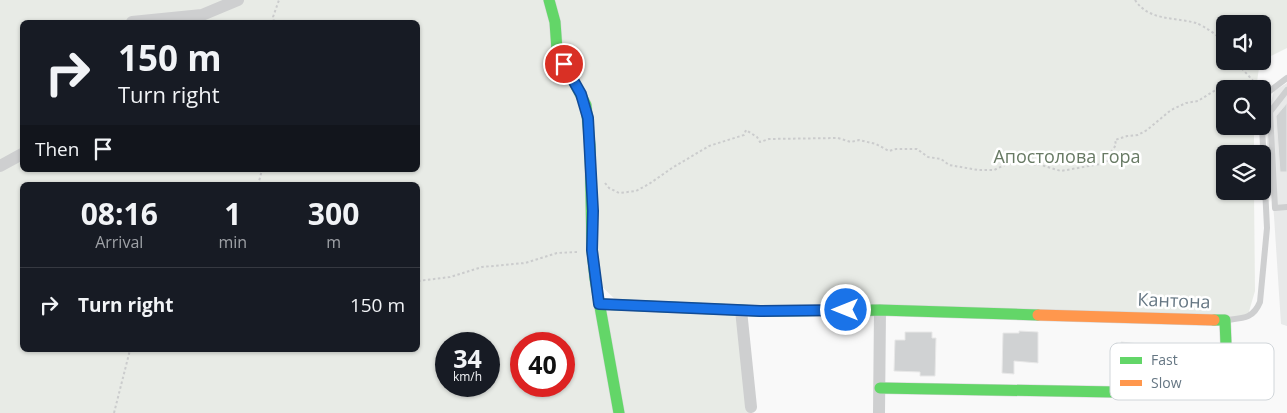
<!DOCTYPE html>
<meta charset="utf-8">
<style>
:root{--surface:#171b24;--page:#242831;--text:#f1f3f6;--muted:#9ea1a6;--line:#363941}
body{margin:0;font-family:"Open Sans",sans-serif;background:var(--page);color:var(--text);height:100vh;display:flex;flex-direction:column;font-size:19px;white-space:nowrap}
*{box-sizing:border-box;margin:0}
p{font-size:16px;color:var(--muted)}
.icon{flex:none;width:28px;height:28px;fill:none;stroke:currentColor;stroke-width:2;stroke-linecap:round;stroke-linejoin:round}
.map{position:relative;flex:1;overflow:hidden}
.details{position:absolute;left:20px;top:182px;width:400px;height:170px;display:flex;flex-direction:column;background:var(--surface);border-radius:8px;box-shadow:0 1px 4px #0004}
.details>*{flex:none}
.top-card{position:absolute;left:20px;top:20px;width:400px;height:152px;border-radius:8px;box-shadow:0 1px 4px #0004;background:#171b24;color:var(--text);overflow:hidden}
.buttons{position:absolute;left:1216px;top:15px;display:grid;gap:10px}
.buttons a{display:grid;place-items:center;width:55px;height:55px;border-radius:8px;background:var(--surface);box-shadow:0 1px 4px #0004;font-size:25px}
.speed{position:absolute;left:435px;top:332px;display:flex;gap:10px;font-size:25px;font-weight:700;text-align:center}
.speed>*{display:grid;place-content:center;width:65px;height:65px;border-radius:50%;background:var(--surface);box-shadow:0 1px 4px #0004;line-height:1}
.speed small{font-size:12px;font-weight:400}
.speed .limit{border:8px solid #d22;background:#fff;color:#111}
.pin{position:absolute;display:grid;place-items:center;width:42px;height:42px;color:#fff;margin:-21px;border:2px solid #fff;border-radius:50%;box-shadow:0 1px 5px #0007}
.me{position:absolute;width:55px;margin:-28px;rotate:270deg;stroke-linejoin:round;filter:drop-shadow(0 0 4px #0008)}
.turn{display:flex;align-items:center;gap:18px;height:105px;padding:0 15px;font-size:22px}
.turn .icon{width:65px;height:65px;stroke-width:2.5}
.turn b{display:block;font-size:35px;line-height:42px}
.then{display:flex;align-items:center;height:48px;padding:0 15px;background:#0003;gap:10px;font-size:19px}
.eta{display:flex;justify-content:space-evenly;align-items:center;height:85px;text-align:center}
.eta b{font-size:30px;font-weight:700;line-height:35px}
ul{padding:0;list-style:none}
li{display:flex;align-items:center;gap:15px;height:75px;padding:0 15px;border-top:1px solid var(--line)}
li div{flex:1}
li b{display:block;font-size:19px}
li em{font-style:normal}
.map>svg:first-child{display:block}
.built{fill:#e8e9e9}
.green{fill:#e8ebe6;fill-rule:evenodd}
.building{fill:#d0d2d3;stroke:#e8e8e8}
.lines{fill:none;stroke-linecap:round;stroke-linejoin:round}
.fast-casing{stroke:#d5d6d7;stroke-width:12}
.slow-casing{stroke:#d5d6d7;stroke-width:12}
.path{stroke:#cbcccd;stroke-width:2;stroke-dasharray:2.5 2.5;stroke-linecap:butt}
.lane{stroke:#cecfd0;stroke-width:6}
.street{stroke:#cecfd0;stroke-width:12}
.fast{stroke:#63d668;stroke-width:11}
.slow{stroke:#ff974d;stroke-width:11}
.route-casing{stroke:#114b97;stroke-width:12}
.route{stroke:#1a73e8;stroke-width:9}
.labels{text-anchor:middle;stroke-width:5;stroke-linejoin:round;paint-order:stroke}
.park-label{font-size:18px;fill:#687a64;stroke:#fff}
.street-label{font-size:18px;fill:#657683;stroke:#fff}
.key{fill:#fff;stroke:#d1d6da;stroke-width:1}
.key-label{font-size:14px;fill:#657683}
</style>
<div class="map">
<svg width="1287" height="413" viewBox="0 0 1287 413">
<rect width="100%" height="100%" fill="#f9f9f9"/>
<path class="built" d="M1287 83V326L1281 324 1274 216 1265 122 1274 91Z"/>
<path class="green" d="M0 0H1287V48L1263 60 1262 24H1225V61H1260L1256 89H1225V126H1254V154H1225V191H1254L1255 291 1248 315 1229 318 617 301 595 280 599 304 741 310 752 413H0ZM22 22H418V170H22ZM22 185H418V350H22ZM446 344H489V386H446ZM521 344H564V386H521Z"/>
<g class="building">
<path d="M1287 103V172H1280L1276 116Z"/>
<path d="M1019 331 1038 332V363L1014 361V374L1002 373 1003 333H1019Z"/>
<path d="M905 332H932V338H936L935 376H920V372L894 371 895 340H905Z"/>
<path d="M1121 342 1139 344 1138 354 1167 355V358H1188L1187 383 1151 382 1149 372 1133 370 1132 372 1114 369 1116 343 1121 344Z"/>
</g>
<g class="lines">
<defs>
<g id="fast">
<path d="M549 0 555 22 557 50 586 105 590 145 592 251 595 279 619 413"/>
<path d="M599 304 760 311 880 310 1038 315"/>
<path d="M880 388 1228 394 1225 320H1214"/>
</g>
<path id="slow" d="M1038 315 1214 320"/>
</defs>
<use href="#fast" class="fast-casing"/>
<use href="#slow" class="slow-casing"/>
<g class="path">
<path d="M1135 0C1149 21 1174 17 1196 23 1204 26 1219 36 1225 43"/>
<path d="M274 22 273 17 279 0"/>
<path d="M1235 61 1256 84"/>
<path d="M1228 89 1236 85 1256 84 1260 87"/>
<path d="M605 183 609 188 619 193 636 191 649 184 672 168 709 146 744 135 746 130 757 137 760 142 769 139 838 138 851 142 859 140 876 144 889 151 896 149H917L928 157 941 159 949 165 978 170H994L1007 164 1014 163 1041 165 1061 171 1100 164 1114 158 1117 154 1111 152 1116 145 1115 140 1127 136 1138 135 1147 130 1171 110 1186 103 1198 101 1214 91 1225 89"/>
<path d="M258 185 262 170"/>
<path d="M418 281 450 277 482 267 525 263 557 253 577 252"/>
<path d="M114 413 130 350"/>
</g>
<g class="lane">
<path d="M1287 90 1270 112 1275 208 1287 207"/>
<path d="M1262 109 1267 93 1287 78"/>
<path d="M1226 320C1243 318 1253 319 1260 302L1267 228 1262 126"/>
</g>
<g class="street">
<path d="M132 22 202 15 238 0"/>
<path d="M0 166 22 154"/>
<path d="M741 310 751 407"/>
<path d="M879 413 880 310"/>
</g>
<use href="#fast" class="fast"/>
<use href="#slow" class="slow"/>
</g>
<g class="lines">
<defs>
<path id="route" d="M564 64 581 94 588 118 593 211 592 250 599 304 760 311 846 310"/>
</defs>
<use href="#route" class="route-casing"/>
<use href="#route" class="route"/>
</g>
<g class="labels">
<g class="park-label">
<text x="1067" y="163">Апостолова гора</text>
</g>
<g class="street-label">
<text transform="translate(1174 301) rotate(2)" y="6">Кантона</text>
</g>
</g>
<rect x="1110" y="343" width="164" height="57" rx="8" class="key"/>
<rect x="1120" y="357" width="22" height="7" fill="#63d668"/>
<rect x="1120" y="380" width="22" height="6" fill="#ff974d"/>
<g class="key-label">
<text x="1151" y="365">Fast</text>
<text x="1151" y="388">Slow</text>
</g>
</svg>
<div class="buttons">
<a><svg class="icon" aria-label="sound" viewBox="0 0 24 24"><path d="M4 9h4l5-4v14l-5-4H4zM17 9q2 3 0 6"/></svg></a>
<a><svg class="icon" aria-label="search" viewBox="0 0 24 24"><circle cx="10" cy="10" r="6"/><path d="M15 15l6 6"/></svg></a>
<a><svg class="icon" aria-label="layers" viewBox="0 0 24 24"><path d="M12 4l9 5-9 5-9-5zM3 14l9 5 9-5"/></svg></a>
</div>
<div class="speed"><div>34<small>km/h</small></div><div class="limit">40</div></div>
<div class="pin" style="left:564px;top:64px;background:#d93025"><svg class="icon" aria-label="arrive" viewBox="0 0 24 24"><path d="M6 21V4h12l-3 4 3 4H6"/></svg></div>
<svg class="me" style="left:846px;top:310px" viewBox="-20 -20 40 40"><circle r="17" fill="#1a73e8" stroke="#fff" stroke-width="3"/><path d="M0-11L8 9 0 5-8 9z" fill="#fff"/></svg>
<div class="top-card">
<div class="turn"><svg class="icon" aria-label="right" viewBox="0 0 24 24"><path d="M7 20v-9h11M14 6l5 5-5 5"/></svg><div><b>150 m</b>Turn right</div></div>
<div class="then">Then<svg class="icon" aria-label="arrive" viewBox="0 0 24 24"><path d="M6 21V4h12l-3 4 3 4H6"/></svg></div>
</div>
<section class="details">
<div class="eta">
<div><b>08:16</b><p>Arrival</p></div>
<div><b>1</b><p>min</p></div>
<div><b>300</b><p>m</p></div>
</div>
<ul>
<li><svg class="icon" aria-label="right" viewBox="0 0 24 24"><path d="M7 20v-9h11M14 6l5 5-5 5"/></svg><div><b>Turn right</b></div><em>150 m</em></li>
</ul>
</section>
</div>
